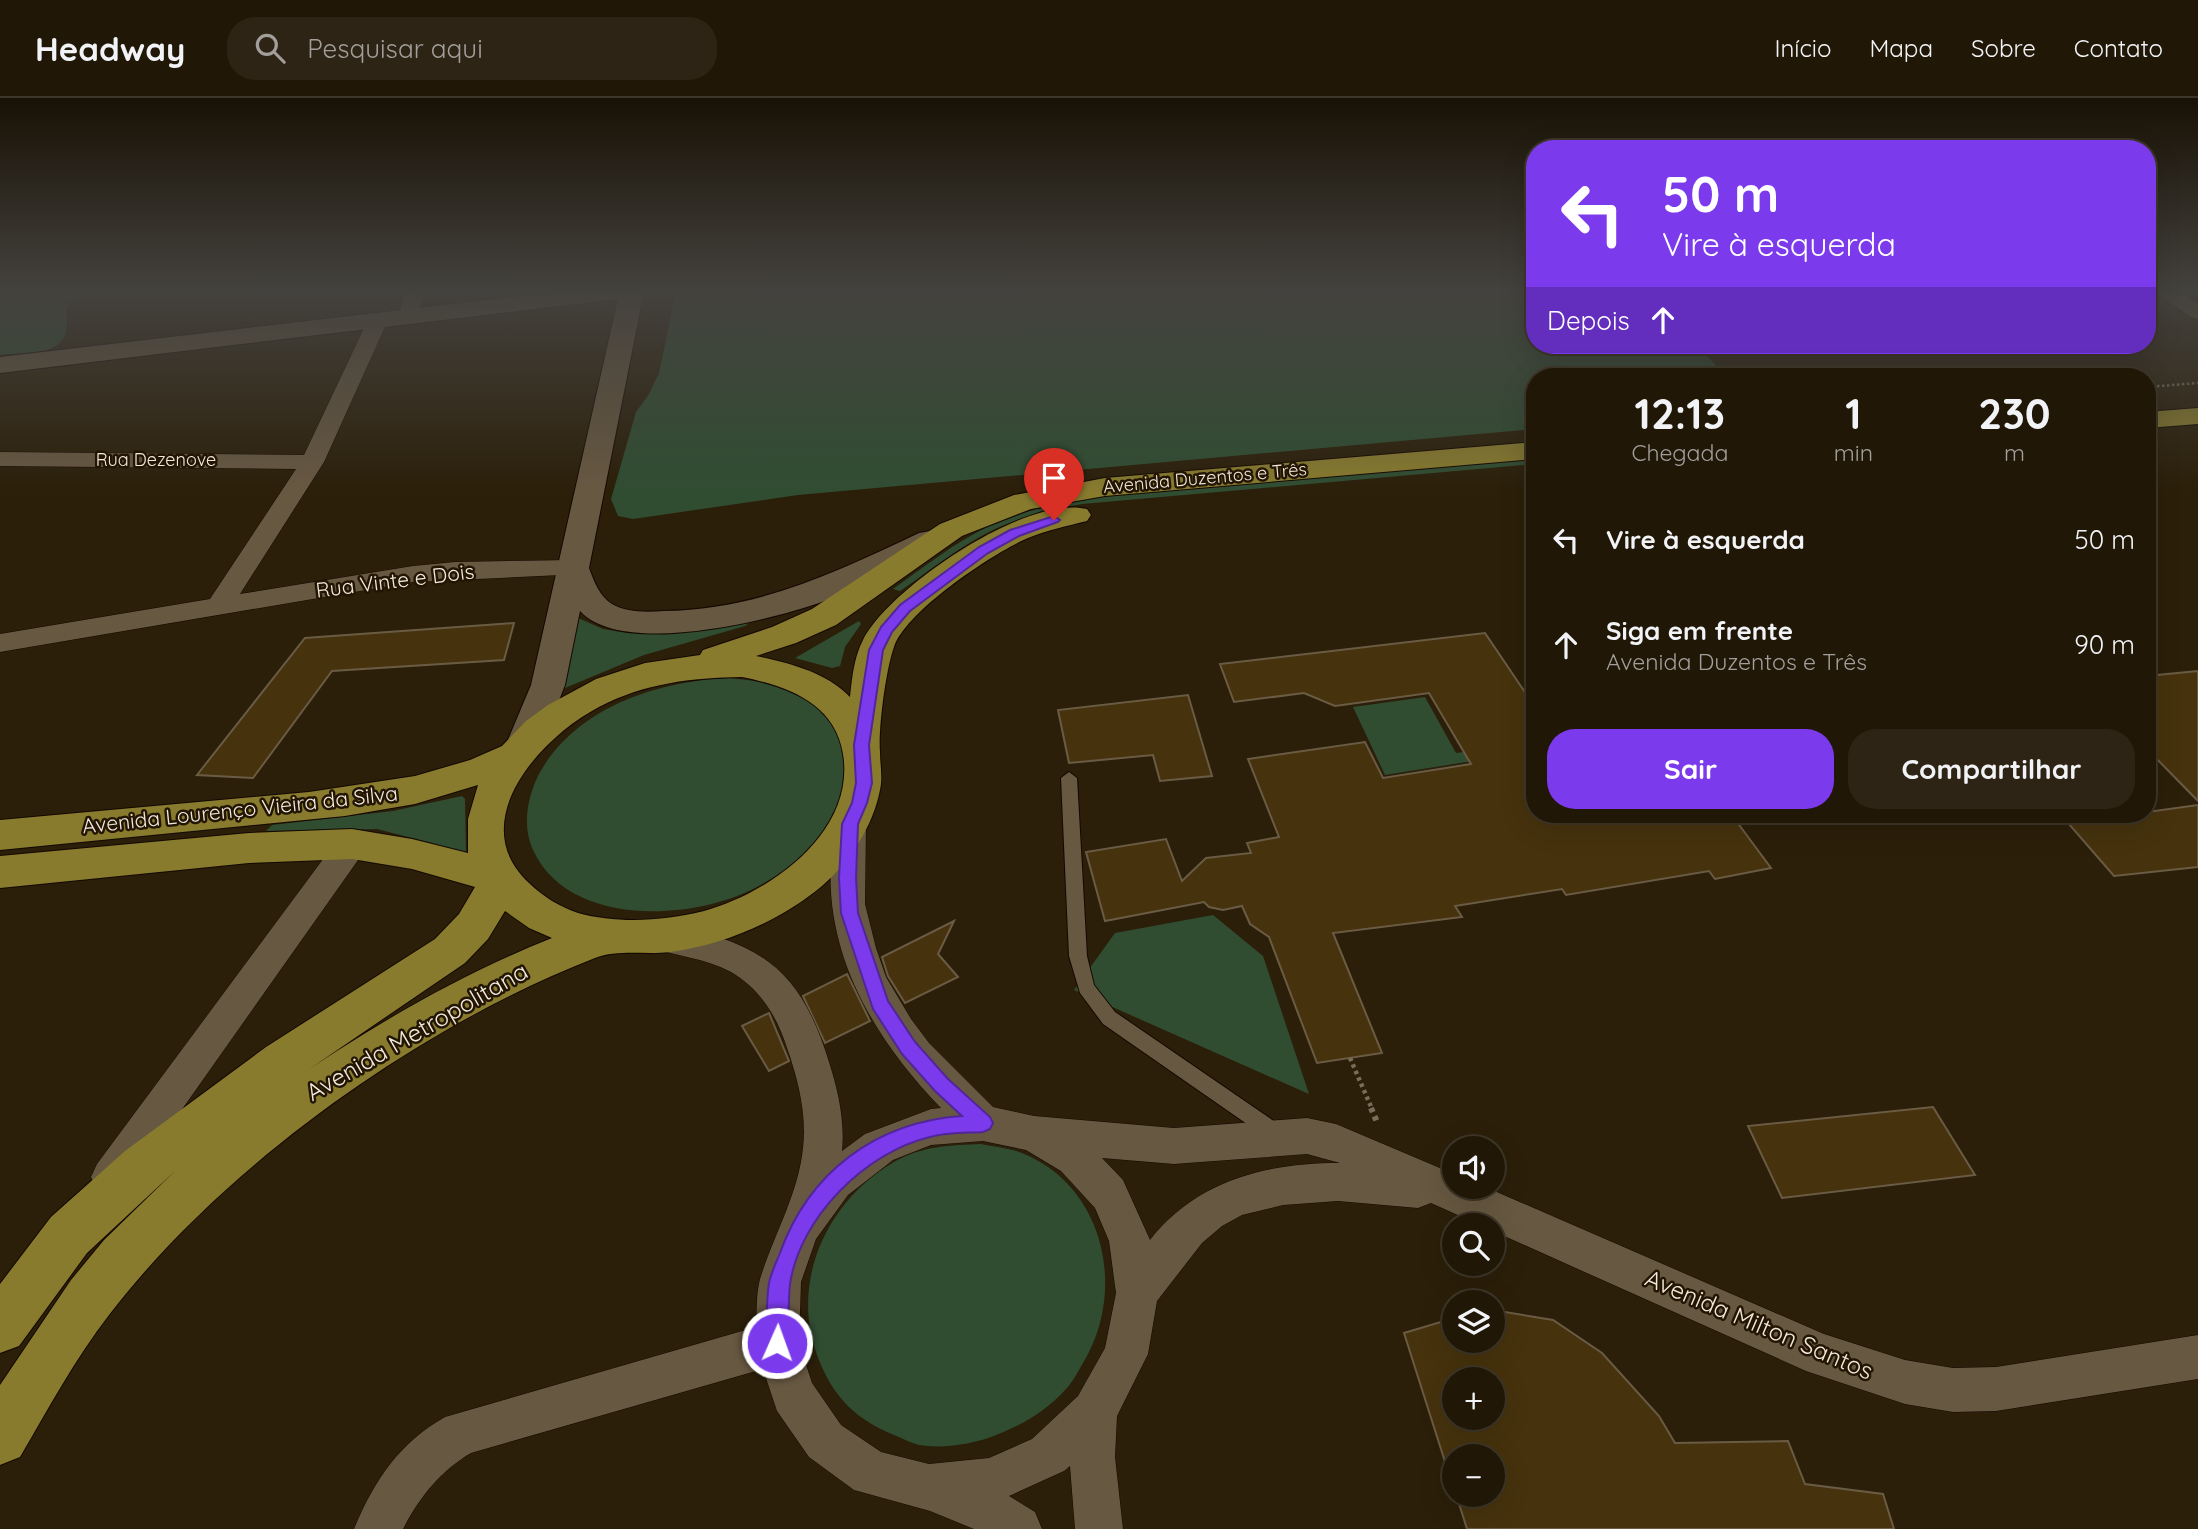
<!DOCTYPE html>
<html lang="pt">
<meta charset="utf-8">
<style>
:root{--surface:#201707;--page:#2d2415;--text:#f1f3f6;--muted:#a29f9b;--line:#3d3628;--accent:#7c3aed}
body{margin:0;font-family:Quicksand,sans-serif;background:var(--page);color:var(--text);height:100vh;display:flex;flex-direction:column;font-size:26px;white-space:nowrap}
*{box-sizing:border-box;margin:0}
p{font-size:23px;color:var(--muted)}
.icon{flex:none;width:38px;height:38px;fill:none;stroke:currentColor;stroke-width:2;stroke-linecap:round;stroke-linejoin:round}
.map{position:relative;flex:1;overflow:hidden}
.side{position:absolute;left:1526px;top:270px;width:630px;height:455px;display:flex;flex-direction:column;background:var(--surface);border-radius:28px;box-shadow:0 7px 28px #0002,0 0 0 2px var(--line)}
.side>*{flex:none}
.banner{position:absolute;left:1526px;top:42px;width:630px;height:214px;border-radius:28px;box-shadow:0 7px 28px #0002,0 0 0 2px var(--line);background:#7c3aed;color:#fff;overflow:hidden}
.controls{position:absolute;left:1442px;top:1038px;display:grid;gap:14px}
.controls a{display:grid;place-items:center;width:63px;height:63px;border-radius:50%;background:var(--surface);box-shadow:0 7px 28px #0002,0 0 0 2px var(--line);font-size:35px}
.pin{position:absolute;display:grid;place-items:center;width:60px;height:60px;color:#fff;margin:-72px -30px;border-radius:50% 50% 50% 0;rotate:-45deg;box-shadow:0 0 7px #0007}
.pin .icon{rotate:45deg}
.me{position:absolute;width:77px;margin:-38px;rotate:2deg;stroke-linejoin:round;filter:drop-shadow(0 0 5px #0008)}
.turn{display:flex;align-items:center;gap:24px;height:147px;padding:0 21px;font-size:32px}
.turn .icon{width:91px;height:91px;stroke-width:2.5}
.turn b{display:block;font-size:49px;line-height:60px}
.then{display:flex;align-items:center;height:66px;padding:0 21px;background:#0003;gap:14px;font-size:26px}
.eta{display:flex;justify-content:space-evenly;align-items:center;height:119px;text-align:center}
.eta b{font-size:42px;font-weight:700;line-height:49px}
.cta{display:flex;gap:14px;margin-top:auto;padding:14px 21px}
.cta a{flex:1;height:80px;border-radius:28px;background:var(--accent);color:#fff;font-size:28px;font-weight:700;line-height:80px;text-align:center}
.cta a+a{background:var(--page);color:var(--text)}
ul{padding:0;list-style:none}
li{display:flex;align-items:center;gap:21px;height:105px;padding:0 21px}
li div{flex:1}
li b{display:block;font-size:26px}
li em{font-style:normal}
header{display:flex;align-items:center;gap:42px;box-sizing:border-box;height:98px;padding:0 35px;background:var(--surface);border-bottom:2px solid var(--line)}
header strong{font-size:33px}
nav{display:flex;gap:38px;margin-inline-start:auto;font-size:24px}
.search{width:490px;height:63px;background:var(--page);display:flex;align-items:center;gap:18px;box-sizing:border-box;padding:0 24px;border-radius:28px;color:var(--muted);font-size:26px}
.map>svg:first-child{display:block}
.green{fill:#304d32}
.building{fill:#46320d;stroke:#6a5b44;stroke-width:2;fill-rule:evenodd}
.lines{fill:none;stroke-linecap:round;stroke-linejoin:round}
.lane-casing{stroke:#140800;stroke-width:2}
.street-casing{stroke:#140800;stroke-width:1}
.secondary-casing{stroke:#140800;stroke-width:2}
.primary-casing{stroke:#140800;stroke-width:2}
.path-far2{stroke:#786d5b;stroke-width:2.5;stroke-dasharray:2.5 2.5;stroke-linecap:butt}
.path-far1{stroke:#786d5b;stroke-width:4.5;stroke-dasharray:3.5 3.5;stroke-linecap:butt}
.path{stroke:#786d5b;stroke-width:6;stroke-dasharray:4.5 4.5;stroke-linecap:butt}
.lane{fill:#675841;fill-rule:evenodd}
.street{fill:#675841;fill-rule:evenodd}
.secondary{fill:#675841;fill-rule:evenodd}
.primary{fill:#887b2e;fill-rule:evenodd}
.route{fill:#7c3aed;stroke:#51269a;stroke-width:2}
.labels{text-anchor:middle;stroke-width:5;stroke-linejoin:round;paint-order:stroke}
.far-street-label{font-size:18px;fill:#f1e8db;stroke:#221502}
.street-label{font-size:21px;fill:#f1e8db;stroke:#221502}
.near-street-label{font-size:24px;fill:#f1e8db;stroke:#221502}
</style>
<header>
<strong>Headway</strong>
<div class="search"><svg class="icon" aria-label="search" viewBox="0 0 24 24"><circle cx="10" cy="10" r="6"/><path d="M15 15l6 6"/></svg>Pesquisar aqui</div>
<nav><a>Início</a><a>Mapa</a><a>Sobre</a><a>Contato</a></nav>
</header>
<div class="map">
<svg width="2198" height="1431" viewBox="0 0 2198 1431">
<rect width="100%" height="100%" fill="#2b1f09"/>
<g class="green">
<path d="M0 193H79L66 211C74 260 37 253 0 257Z"/>
<path d="M676 193H1535V247H1697L1726 278H1535V331L798 397 633 421 618 418 611 401 636 314 649 296 659 275Z"/>
<path d="M1535 361V366L1082 406C1053 411 1024 418 997 430 962 446 931 472 900 493L893 491C924 469 954 445 989 428 1023 412 1061 405 1098 399Z"/>
<path d="M578 520 603 531 627 535 750 524 745 528 644 557 560 592Z"/>
<path d="M859 523 861 526 845 549 840 568 832 570 795 560Z"/>
<path d="M729 580C762 583 790 588 817 609 822 613 830 617 834 622 839 628 841 639 845 646 853 663 846 679 842 697 840 704 839 715 835 722 832 728 826 733 821 738 801 762 779 778 751 792 687 823 568 828 533 752 522 728 527 700 539 676 576 609 658 583 729 580Z"/>
<path d="M1425 599 1456 655 1509 648 1529 654 1385 677 1353 609Z"/>
<path d="M462 698 465 701 466 758 432 745 377 731 266 733 272 727 393 713Z"/>
<path d="M1213 817 1263 858 1309 996 1074 892 1115 835Z"/>
<path d="M981 1046C994 1049 1010 1050 1022 1055 1105 1088 1127 1193 1083 1265 1078 1273 1073 1284 1066 1291 1046 1313 1024 1326 996 1337 974 1346 944 1351 919 1347 911 1345 902 1340 894 1337 857 1322 834 1300 819 1262 788 1187 826 1103 894 1064 921 1048 952 1047 981 1046Z"/>
</g>
<g class="building">
<path d="M514 525 504 562 332 573 253 680 197 677 305 540Z"/>
<path d="M1485 535 1535 609V716H1731L1771 770 1715 781 1709 773 1566 797 1562 791 1455 808 1462 819 1333 835 1382 955 1317 965 1269 839 1250 826 1242 808 1223 812 1209 809 1204 804 1105 823 1086 754 1166 741 1182 783 1206 760 1251 755 1247 745 1279 739 1248 661 1365 644 1383 680 1471 666 1429 595 1335 608 1304 595 1234 604 1220 566Z"/>
<path d="M2198 573V703L2147 651V578Z"/>
<path d="M1188 597 1212 678 1160 683 1153 657 1069 665 1058 612Z"/>
<path d="M2198 707V769L2114 778 2068 725Z"/>
<path d="M954 823 938 856 958 879 905 905 888 878 882 859Z"/>
<path d="M847 876 870 923 825 945 803 898Z"/>
<path d="M769 915 789 963 769 973 742 928Z"/>
<path d="M1933 1009 1975 1077 1782 1100 1748 1028Z"/>
<path d="M1493 1212 1553 1222 1602 1255 1659 1318 1675 1345 1788 1343 1805 1386 1883 1396 1894 1431H1467L1456 1396H1493V1358H1454V1392L1404 1235 1454 1220V1242H1493ZM1454 1281H1493V1320H1454Z"/>
</g>
<g class="lines">
<defs>
<path id="lane" d="M1069 674 1077 680 1087 858 1094 887 1115 914 1284 1030 1287 1036 1284 1042 1277 1045 1270 1042 1103 926 1080 895 1069 858 1061 680Z"/>
<g id="street">
<path d="M405 193H425L416 222H402L399 218Z"/>
<path d="M2154 193H2178L2198 206V221L2191 219Z"/>
<path d="M378 216 385 218 388 222 324 364 240 496 413 468 455 464 573 462 582 464 586 470 582 476 413 484 0 554V536L210 501 296 371 0 368V354L304 357 368 222 371 218Z"/>
<path d="M850 714 861 717 866 726 865 806 876 850 886 879 911 921 929 945 993 1009 1034 1018 1174 1030 1307 1020 1336 1026 1454 1076V1088H1483L1824 1236 1905 1262 1953 1270 1996 1269 2198 1237V1281L1996 1313 1953 1314 1905 1306 1806 1273 1493 1133V1127H1480L1431 1105 1418 1110 1338 1103 1283 1107 1242 1117 1222 1128 1202 1145 1157 1203 1148 1256 1117 1318 1115 1359 1123 1431H1075L1070 1368 1064 1373 1009 1398 1035 1414 1042 1431H974L930 1413 854 1392 809 1359 777 1313 763 1271 471 1355C440 1373 419 1400 403 1431H354C374 1383 399 1345 445 1319L756 1229C757 1214 756 1196 760 1181 774 1136 798 1097 803 1050 807 1017 798 981 787 950 777 918 760 891 731 874 705 860 676 858 649 849L644 839 649 829 661 825C757 844 799 866 829 964 838 992 845 1023 842 1053L865 1036 931 1011 941 1010C877 944 825 860 831 764 832 749 831 731 839 717ZM983 1043 1026 1052 1061 1073 1095 1110 1109 1143 1116 1195 1105 1250 1078 1298 1032 1341 989 1360 929 1366 881 1354 841 1327 812 1285 799 1245 801 1184 816 1141 848 1097 893 1062 931 1047ZM1307 1056 1340 1065C1267 1065 1197 1082 1150 1142L1123 1082 1102 1060 1174 1066Z"/>
<path d="M352 734 363 737 368 746 363 755 125 1092 111 1098 97 1092 91 1079 97 1066 341 737Z"/>
</g>
<path id="secondary" d="M564 193H644L589 470C594 483 599 498 612 506 627 515 647 514 664 513 757 512 837 474 919 435L930 433 941 435 945 442 941 449C901 468 861 490 819 505 767 523 622 559 580 513L565 587 541 649 536 658 523 662 510 658 505 649 531 587 618 201 0 275V259Z"/>
<g id="primary">
<path d="M2198 310V326L2147 330V314Z"/>
<path d="M1535 344V361L1105 398 1031 411 962 438 836 527 796 545 756 558C789 565 826 574 850 599 852 580 854 559 863 542 889 490 1027 396 1087 411L1091 417 1087 423C1067 428 1047 432 1028 440 993 455 906 513 894 549 886 571 878 631 880 654 880 667 883 679 880 692 873 728 850 764 822 788 780 823 724 847 670 854 645 857 618 851 595 860 420 928 223 1068 109 1217 75 1261 48 1311 20 1359L0 1367V1287L71 1182 104 1142 175 1073 87 1155 19 1248 0 1255V1186L51 1119 125 1053 266 949 435 841 459 816 475 789 412 771 352 761 249 765 0 790V758L249 735 352 731 412 741 468 755V721L478 687 415 706 345 718 0 752V722L309 694 415 678 470 662 502 648 526 623 548 607 596 581 645 565 700 557 703 552 772 529 812 511 940 426 1014 397 1105 380ZM742 579C787 588 835 605 843 656 856 734 770 795 704 813 664 823 618 826 578 815 560 809 542 798 529 785 463 724 541 639 599 609 645 585 691 580 742 579ZM505 813 529 830 552 840C456 878 365 932 280 991L465 865 488 841Z"/>
</g>
</defs>
<use href="#lane" class="lane-casing"/>
<use href="#street" class="street-casing"/>
<use href="#secondary" class="secondary-casing"/>
<use href="#primary" class="primary-casing"/>
<path class="path-far2" d="M2147 289 2198 285"/>
<path class="path-far1" d="M1350 960 1372 1011"/>
<path class="path" d="M1371 1010 1377 1024"/>
<use href="#lane" class="lane"/>
<use href="#street" class="street"/>
<use href="#secondary" class="secondary"/>
<use href="#primary" class="primary"/>
</g>
<linearGradient id="sky" x2="0" y2="1"><stop stop-color="#181105"/><stop offset="0.49" stop-color="#44423e"/><stop offset="1" stop-color="#44423e" stop-opacity="0"/></linearGradient>
<rect width="2198" height="394" fill="url(#sky)"/>
<path class="route" d="M1054 418 1060 422 1058 424 1019 438 988 455 910 513 892 534 883 552 869 647 872 685 867 705 858 726 856 780 858 815 888 903 915 944 948 981 990 1019 993 1025 990 1031 983 1034C966 1035 947 1034 930 1039 866 1054 800 1119 790 1186 788 1205 789 1226 788 1245L785 1253 777 1256 769 1253 766 1245C767 1225 766 1204 769 1185 771 1175 776 1165 780 1155 809 1074 876 1024 962 1018L935 993 902 956 873 911 841 815 839 780 842 726 852 705 856 685 854 647 869 552 881 529 900 507 979 449 1010 432Z"/>
<g class="labels">
<g class="far-street-label">
<text x="156" y="368">Rua Dezenove</text>
<text transform="translate(1205 380) rotate(-5)" y="6">Avenida Duzentos e Três</text>
</g>
<g class="street-label">
<text transform="translate(395 483) rotate(-7)" y="7">Rua Vinte e Dois</text>
<text transform="translate(240 712) rotate(-6)" y="7">Avenida Lourenço Vieira da Silva</text>
</g>
<g class="near-street-label">
<text transform="translate(417 934) rotate(-30)" y="8">Avenida Metropolitana</text>
<text transform="translate(1759 1227) rotate(23)" y="8">Avenida Milton Santos</text>
</g>
</g>
</svg>
<div class="controls">
<a><svg class="icon" aria-label="sound" viewBox="0 0 24 24"><path d="M4 9h4l5-4v14l-5-4H4zM17 9q2 3 0 6"/></svg></a>
<a><svg class="icon" aria-label="search" viewBox="0 0 24 24"><circle cx="10" cy="10" r="6"/><path d="M15 15l6 6"/></svg></a>
<a><svg class="icon" aria-label="layers" viewBox="0 0 24 24"><path d="M12 4l9 5-9 5-9-5zM3 14l9 5 9-5"/></svg></a>
<a>+</a>
<a>−</a>
</div>
<div class="pin" style="left:1054px;top:422px;background:#d93025"><svg class="icon" aria-label="arrive" viewBox="0 0 24 24"><path d="M6 21V4h12l-3 4 3 4H6"/></svg></div>
<svg class="me" style="left:777px;top:1245px" viewBox="-20 -20 40 40"><circle r="17" fill="#7c3aed" stroke="#fff" stroke-width="3"/><path d="M0-11L8 9 0 5-8 9z" fill="#fff"/></svg>
<div class="banner">
<div class="turn"><svg class="icon" aria-label="left" viewBox="0 0 24 24"><path d="M17 20v-9H6M10 6l-5 5 5 5"/></svg><div><b>50 m</b>Vire à esquerda</div></div>
<div class="then">Depois<svg class="icon" aria-label="ahead" viewBox="0 0 24 24"><path d="M12 20V5M6 11l6-6 6 6"/></svg></div>
</div>
<section class="side">
<div class="eta">
<div><b>12:13</b><p>Chegada</p></div>
<div><b>1</b><p>min</p></div>
<div><b>230</b><p>m</p></div>
</div>
<ul>
<li><svg class="icon" aria-label="left" viewBox="0 0 24 24"><path d="M17 20v-9H6M10 6l-5 5 5 5"/></svg><div><b>Vire à esquerda</b></div><em>50 m</em></li>
<li><svg class="icon" aria-label="ahead" viewBox="0 0 24 24"><path d="M12 20V5M6 11l6-6 6 6"/></svg><div><b>Siga em frente</b><p>Avenida Duzentos e Três</p></div><em>90 m</em></li>
</ul>
<div class="cta"><a>Sair</a><a>Compartilhar</a></div>
</section>
</div>
